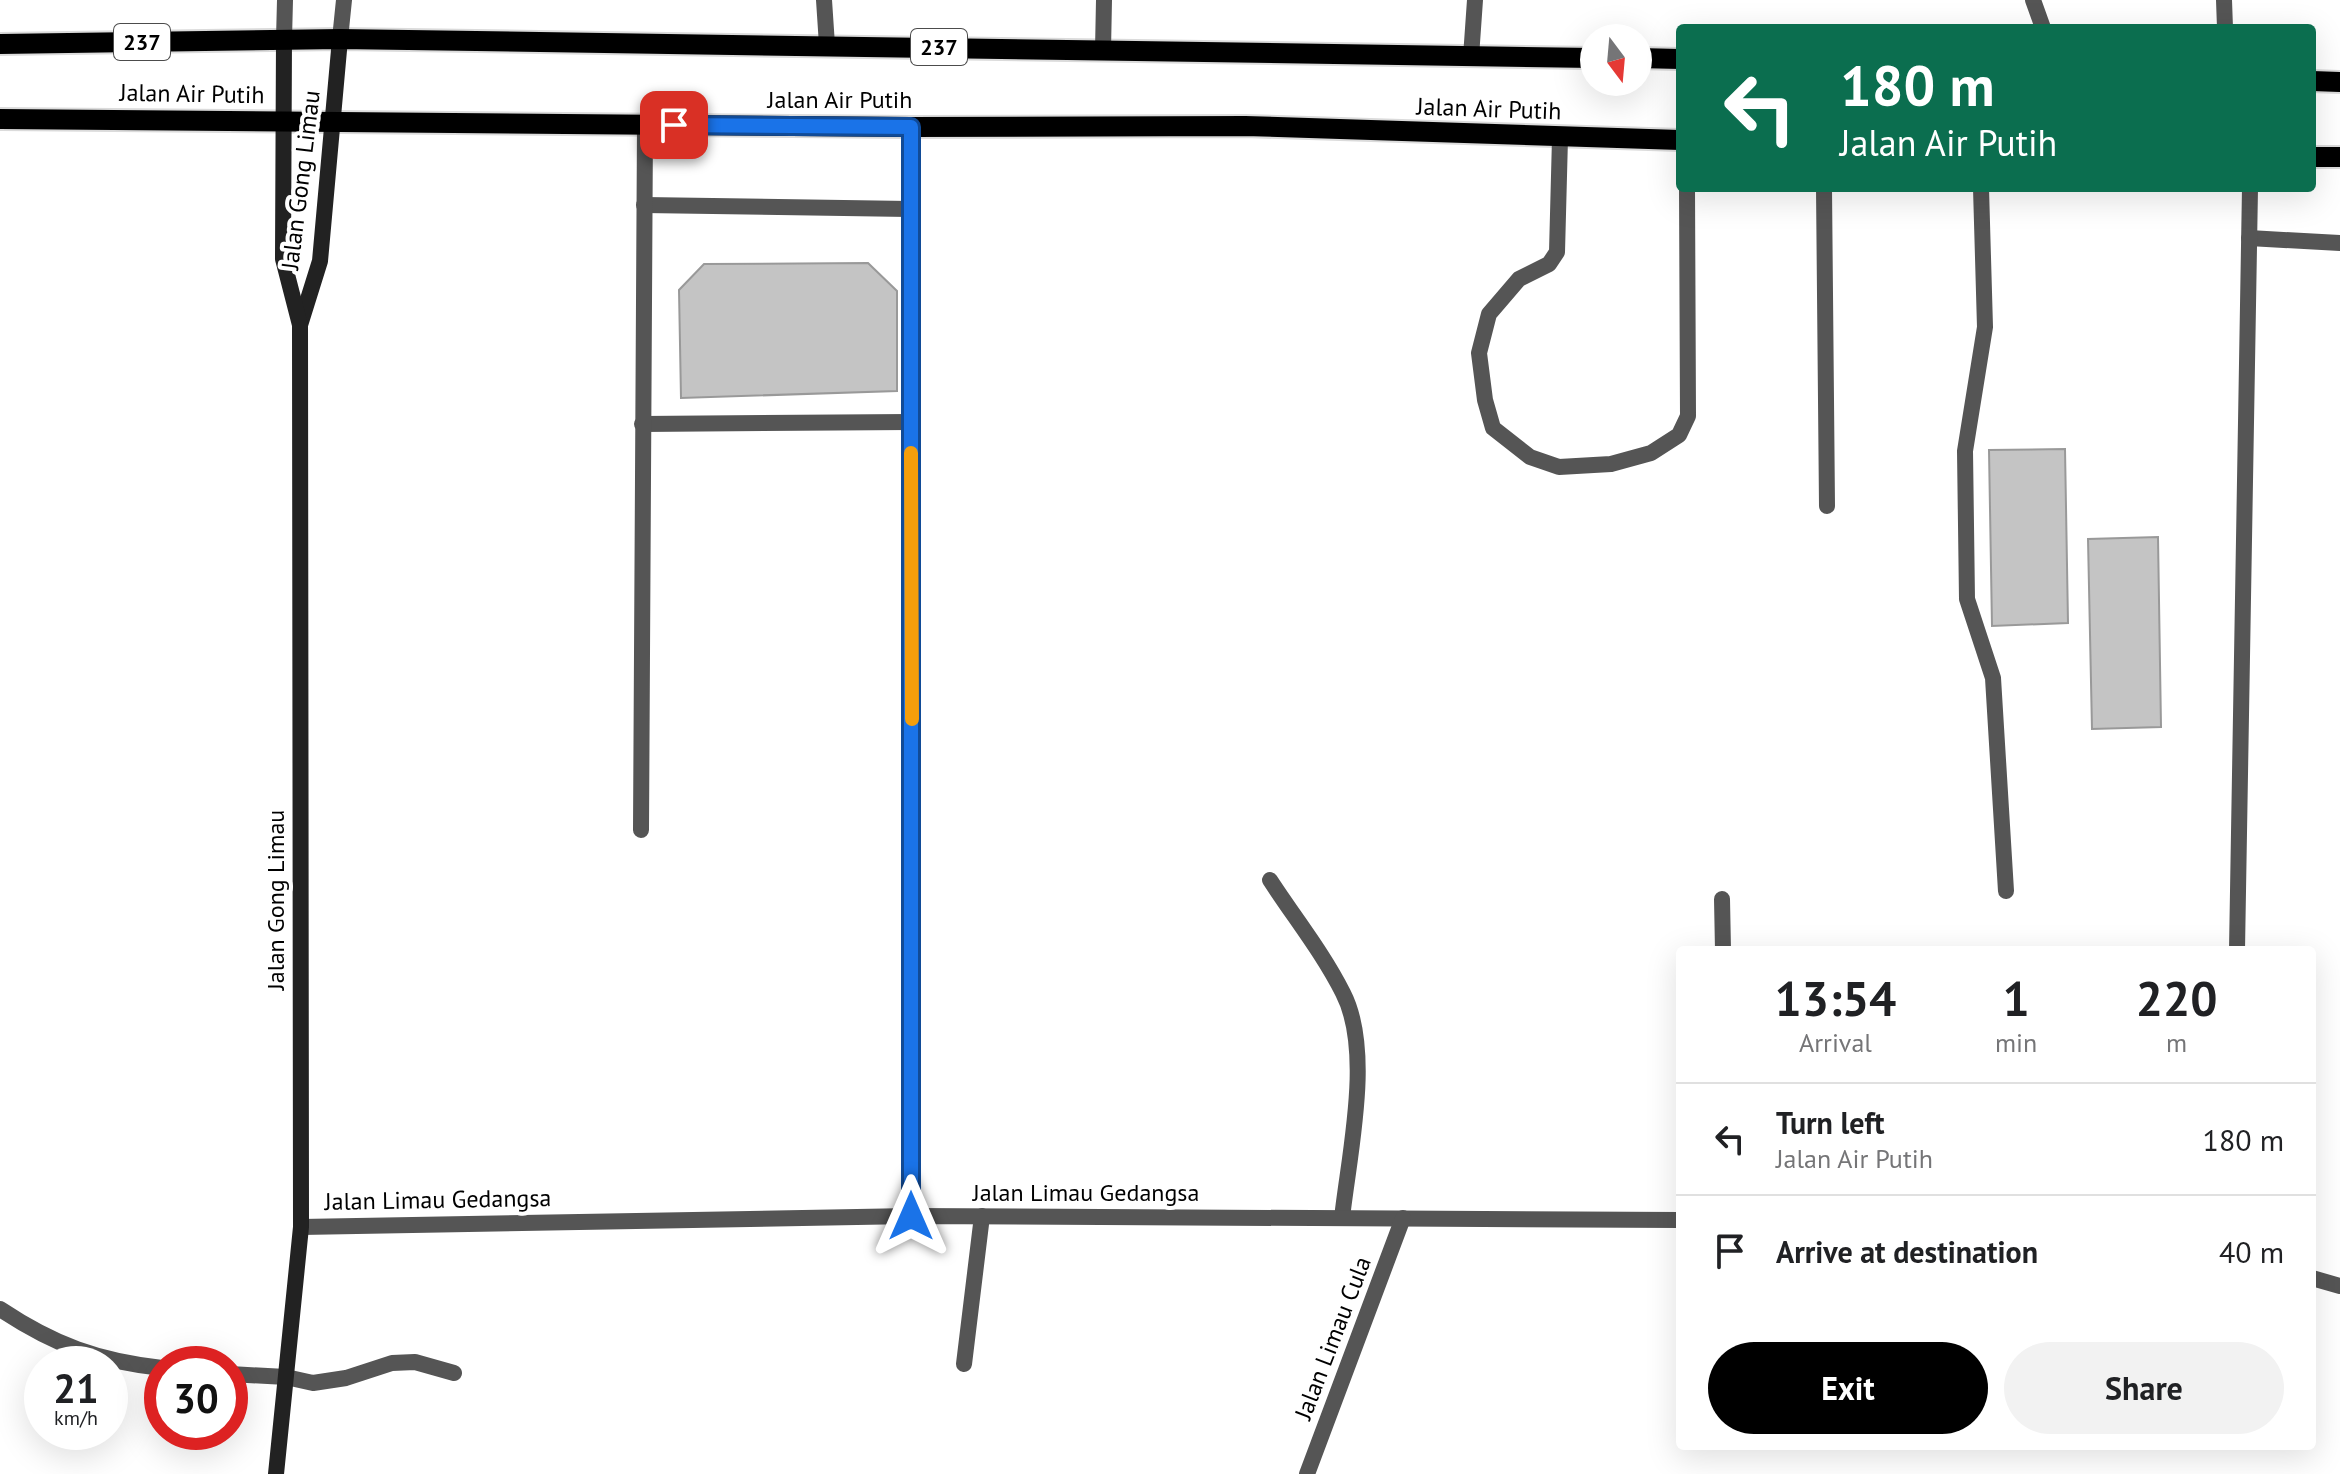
<!DOCTYPE html>
<style>
:root{--surface:#fff;--page:#f2f2f2;--text:#202124;--muted:#757577;--line:#e0e0e0;--accent:#000}
body{margin:0;font-family:"PT Sans",sans-serif;background:var(--page);color:var(--text);height:100vh;display:flex;flex-direction:column;font-size:30px;white-space:nowrap}
*{box-sizing:border-box;margin:0}
p{font-size:26px;color:var(--muted)}
.icon{flex:none;width:44px;height:44px;fill:none;stroke:currentColor;stroke-width:2;stroke-linecap:round;stroke-linejoin:round}
.map{position:relative;flex:1;overflow:hidden}
.sheet{position:absolute;left:1676px;top:946px;width:640px;height:504px;display:flex;flex-direction:column;background:var(--surface);border-radius:8px;box-shadow:0 8px 32px #0002}
.sheet>*{flex:none}
.top-card{position:absolute;left:1676px;top:24px;width:640px;height:168px;border-radius:8px;box-shadow:0 8px 32px #0002;background:#0b6e4f;color:#fff;overflow:hidden}
.needle{width:52px;rotate:164deg}
.controls{position:absolute;left:1580px;top:24px;display:grid;gap:16px}
.controls a{display:grid;place-items:center;width:72px;height:72px;border-radius:50%;background:var(--surface);box-shadow:0 8px 32px #0002;font-size:40px}
.speed{position:absolute;left:24px;top:1346px;display:flex;gap:16px;font-size:40px;font-weight:700;text-align:center}
.speed>*{display:grid;place-content:center;width:104px;height:104px;border-radius:50%;background:var(--surface);box-shadow:0 8px 32px #0002;line-height:1}
.speed small{font-size:20px;font-weight:400}
.speed .limit{border:12px solid #d22;background:#fff;color:#111}
.pin{position:absolute;display:grid;place-items:center;width:68px;height:68px;color:#fff;margin:-34px;border-radius:16px;box-shadow:0 4px 12px #0006}
.me{position:absolute;width:88px;margin:-44px;rotate:0deg;stroke-linejoin:round;filter:drop-shadow(0 0 6px #0008)}
.turn{display:flex;align-items:center;gap:28px;height:168px;padding:0 32px;font-size:36px}
.turn .icon{width:104px;height:104px;stroke-width:2.5}
.turn b{display:block;font-size:56px;line-height:68px}
.eta{display:flex;justify-content:space-evenly;align-items:center;height:136px;text-align:center}
.eta b{font-size:48px;font-weight:700;line-height:56px}
.primary-button{display:flex;gap:16px;margin-top:auto;padding:16px 32px}
.primary-button a{flex:1;height:92px;border-radius:48px;background:var(--accent);color:#fff;font-size:32px;font-weight:700;line-height:92px;text-align:center}
.primary-button a+a{background:var(--page);color:var(--text)}
ul{padding:0;list-style:none}
li{display:flex;align-items:center;gap:24px;height:112px;padding:0 32px;border-top:2px solid var(--line)}
li div{flex:1}
li b{display:block;font-size:30px}
li em{font-style:normal}
.map>svg:first-child{display:block}
.building{fill:#c4c4c4;stroke:#999;stroke-width:2}
.lines{fill:none;stroke-linecap:round;stroke-linejoin:round}
.primary-casing{stroke:#dbdbdb;stroke-width:24}
.lane{stroke:#555;stroke-width:16}
.street{stroke:#555;stroke-width:16}
.secondary{stroke:#222;stroke-width:16}
.primary{stroke:#000;stroke-width:20}
.route-casing{stroke:#114b97;stroke-width:20}
.route{stroke:#1a73e8;stroke-width:14}
.slow{stroke:#f59e0b;stroke-width:14}
.labels{text-anchor:middle;stroke-width:8;stroke-linejoin:round;paint-order:stroke}
.shield{fill:#fff;stroke:#4c4c4c;stroke-width:2}
.shield-label{font-size:22px;font-weight:bold;fill:#000}
.street-label{font-size:24px;fill:#000;stroke:#fff}
</style>
<div class="map">
<svg width="2340" height="1474" viewBox="0 0 2340 1474">
<rect width="100%" height="100%" fill="#fff"/>
<g class="building">
<path d="M868 263 897 291V391L681 398 679 290 704 264Z"/>
<path d="M2065 449 2068 623 1992 626 1989 450Z"/>
<path d="M2158 537 2161 727 2092 729 2088 539Z"/>
</g>
<g class="lines">
<defs>
<g id="primary">
<path d="M0 44 340 39 1594 58"/>
<path d="M1638 58 1680 59"/>
<path d="M2312 81 2340 82"/>
<path d="M0 119 911 127 1245 126 1680 140"/>
<path d="M2312 157H2340"/>
</g>
</defs>
<use href="#primary" class="primary-casing"/>
<g class="lane">
<path d="M2033 0 2043 28"/>
<path d="M2224 0 2225 28"/>
<path d="M284 39 285 0"/>
<path d="M340 39 344 0"/>
<path d="M1560 138 1557 252 1549 264 1519 279 1489 314 1479 353 1485 400 1493 428 1530 457 1559 467 1611 464 1651 453 1679 435 1688 416 1687 188"/>
<path d="M1824 188 1827 506"/>
<path d="M1981 188 1985 327 1965 451 1967 599 1993 678 2006 891"/>
<path d="M2249 238 2340 243"/>
<path d="M642 424 910 422"/>
<path d="M1270 880C1294 917 1323 953 1343 993 1373 1051 1349 1154 1342 1218"/>
<path d="M1722 899 1723 950"/>
<path d="M0 1309C54 1345 98 1361 162 1368"/>
<path d="M964 1364 982 1216"/>
<path d="M230 1374 286 1377 313 1383 346 1378 392 1363 415 1362 454 1373"/>
</g>
<g class="street">
<path d="M824 0 827 45"/>
<path d="M1103 50 1104 0"/>
<path d="M1471 57 1475 0"/>
<path d="M644 205 909 209"/>
<path d="M641 830 645 125"/>
<path d="M2237 950 2250 188"/>
<path d="M911 1216V127"/>
<path d="M301 1227 911 1216 1680 1220"/>
<path d="M2312 1278 2340 1286"/>
<path d="M1307 1474 1403 1218"/>
</g>
<g class="secondary">
<path d="M300 325 320 261 340 39"/>
<path d="M276 1474 301 1227 300 325 283 259 284 39"/>
</g>
<use href="#primary" class="primary"/>
</g>
<g class="lines">
<defs>
<path id="route" d="M674 125 911 127V1216"/>
</defs>
<use href="#route" class="route-casing"/>
<use href="#route" class="route"/>
<path class="slow" d="M911 453 912 719"/>
</g>
<g class="labels">
<g class="shield">
<rect x="114" y="24" width="56" height="36" rx="6"/>
<rect x="911" y="29" width="56" height="36" rx="6"/>
</g>
<g class="shield-label">
<text x="142" y="50">237</text>
<text x="939" y="55">237</text>
</g>
<g class="street-label">
<text transform="translate(192 94) rotate(1)" y="8">Jalan Air Putih</text>
<text x="840" y="108">Jalan Air Putih</text>
<text transform="translate(1489 109) rotate(2)" y="8">Jalan Air Putih</text>
<text transform="translate(301 180) rotate(-83)" y="8">Jalan Gong Limau</text>
<text transform="translate(276 900) rotate(-90)" y="8">Jalan Gong Limau</text>
<text x="1086" y="1201">Jalan Limau Gedangsa</text>
<text transform="translate(438 1200) rotate(-1)" y="8">Jalan Limau Gedangsa</text>
<text transform="translate(1333 1338) rotate(-69)" y="8">Jalan Limau Cula</text>
</g>
</g>
</svg>
<div class="controls">
<a><svg class="needle" viewBox="-14 -14 28 28"><path d="M0-13l5 13h-10z" fill="#e53935"/><path d="M0 13l5-13h-10z" fill="#757577"/></svg></a>
</div>
<div class="speed"><div>21<small>km/h</small></div><div class="limit">30</div></div>
<div class="pin" style="left:674px;top:125px;background:#d93025"><svg class="icon" aria-label="arrive" viewBox="0 0 24 24"><path d="M6 21V4h12l-3 4 3 4H6"/></svg></div>
<svg class="me" style="left:911px;top:1216px" viewBox="-20 -20 40 40"><path d="M0-17L14 15 0 8-14 15z" fill="#1a73e8" stroke="#fff" stroke-width="4"/></svg>
<div class="top-card">
<div class="turn"><svg class="icon" aria-label="left" viewBox="0 0 24 24"><path d="M17 20v-9H6M10 6l-5 5 5 5"/></svg><div><b>180 m</b>Jalan Air Putih</div></div>
</div>
<section class="sheet">
<div class="eta">
<div><b>13:54</b><p>Arrival</p></div>
<div><b>1</b><p>min</p></div>
<div><b>220</b><p>m</p></div>
</div>
<ul>
<li><svg class="icon" aria-label="left" viewBox="0 0 24 24"><path d="M17 20v-9H6M10 6l-5 5 5 5"/></svg><div><b>Turn left</b><p>Jalan Air Putih</p></div><em>180 m</em></li>
<li><svg class="icon" aria-label="arrive" viewBox="0 0 24 24"><path d="M6 21V4h12l-3 4 3 4H6"/></svg><div><b>Arrive at destination</b></div><em>40 m</em></li>
</ul>
<div class="primary-button"><a>Exit</a><a>Share</a></div>
</section>
</div>
